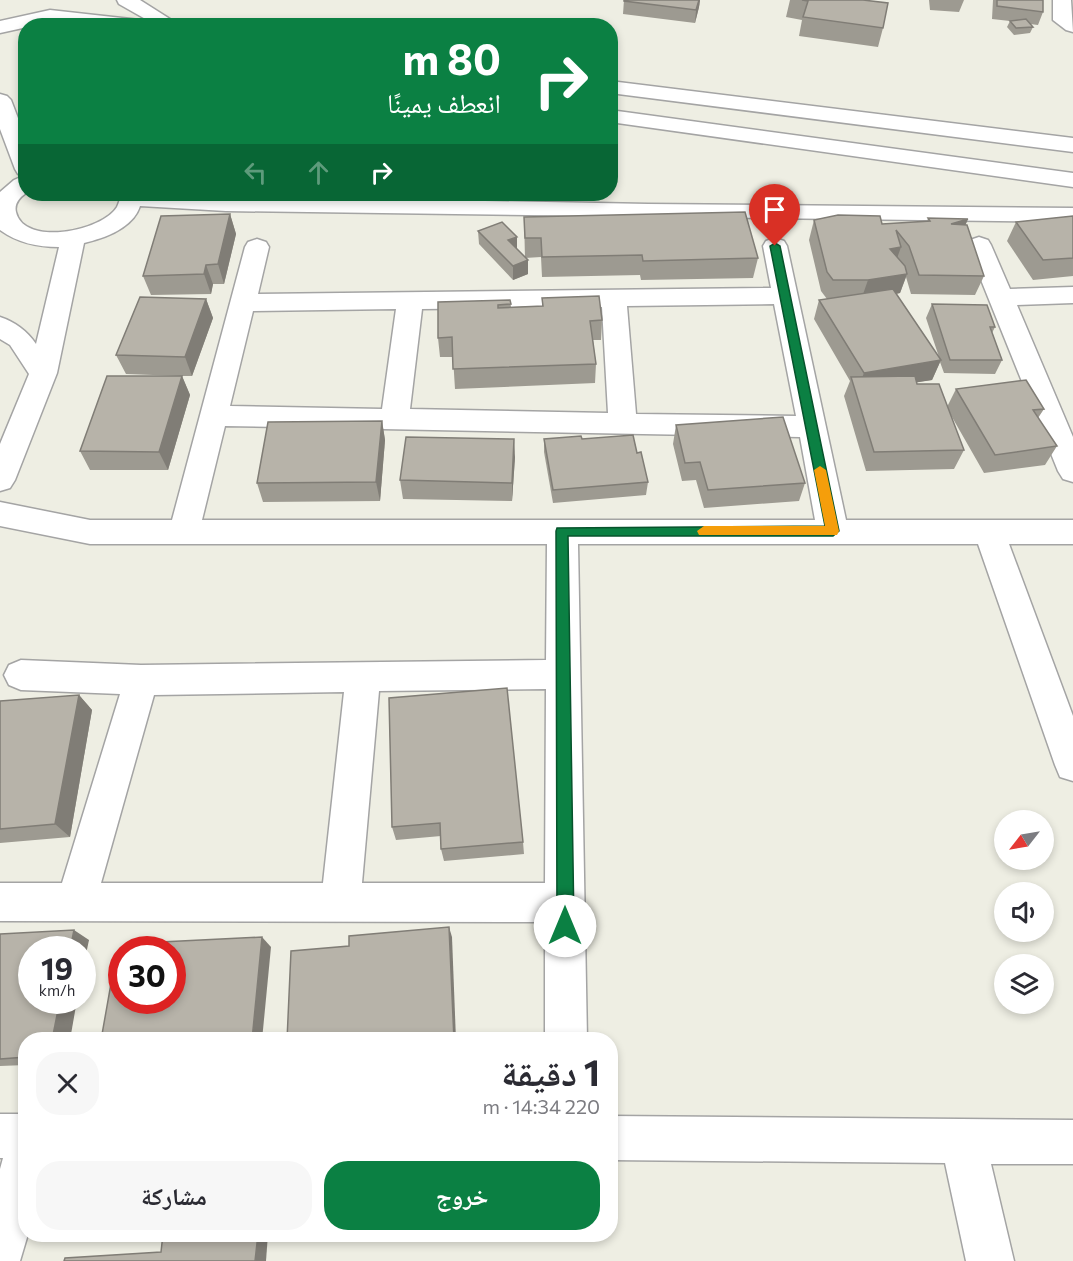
<!DOCTYPE html>
<html lang="ar">
<meta charset="utf-8">
<style>
:root{--surface:#fff;--page:#f7f7f7;--text:#2b2b33;--muted:#7c7c81;--accent:#0b8043}
body{margin:0;font-family:Commissioner,"Noto Naskh Arabic",sans-serif;background:var(--page);color:var(--text);direction:rtl;height:100vh;display:flex;flex-direction:column;font-size:22px;white-space:nowrap}
*{box-sizing:border-box;margin:0}
p{font-size:20px;color:var(--muted)}
.icon{flex:none;width:33px;height:33px;fill:none;stroke:currentColor;stroke-width:2;stroke-linecap:round;stroke-linejoin:round}
.map{position:relative;flex:1;overflow:hidden;direction:ltr}
.sheet{position:absolute;left:18px;top:1032px;width:600px;height:210px;display:flex;flex-direction:column;background:var(--surface);border-radius:24px;box-shadow:0 3px 9px #0003;direction:rtl}
.sheet>*{flex:none}
.hud{position:absolute;left:18px;top:18px;width:600px;height:183px;border-radius:24px;box-shadow:0 3px 9px #0003;direction:rtl;background:#0b8043;color:#fff;overflow:hidden}
.needle{width:39px;rotate:239deg}
.buttons{position:absolute;left:994px;top:810px;display:grid;gap:12px}
.buttons a{display:grid;place-items:center;width:60px;height:60px;border-radius:50%;background:var(--surface);box-shadow:0 3px 9px #0003;font-size:30px}
.speed{position:absolute;left:18px;top:936px;display:flex;gap:12px;font-size:30px;font-weight:700;text-align:center}
.speed>*{display:grid;place-content:center;width:78px;height:78px;border-radius:50%;background:var(--surface);box-shadow:0 3px 9px #0003;line-height:1}
.speed small{font-size:15px;font-weight:400}
.speed .limit{border:9px solid #d22;background:#fff;color:#111}
.pin{position:absolute;display:grid;place-items:center;width:51px;height:51px;color:#fff;margin:-62px -26px;border-radius:50% 50% 50% 0;rotate:-45deg;box-shadow:0 0 6px #0007}
.pin .icon{rotate:45deg}
.me{position:absolute;width:66px;margin:-33px;rotate:0deg;stroke-linejoin:round;filter:drop-shadow(0 0 4px #0008)}
.turn{display:flex;align-items:center;gap:21px;height:126px;padding:0 18px;font-size:27px}
.turn .icon{width:78px;height:78px;stroke-width:2.5}
.turn b{display:block;font-size:42px;line-height:51px}
.lanes{display:flex;align-items:center;height:57px;padding:0 18px;background:#0003;justify-content:center;gap:30px;direction:ltr}
.lanes .off{opacity:.35}
.round{display:grid;place-items:center;flex:none;width:63px;height:63px;border-radius:24px;background:var(--page)}
.head{display:flex;align-items:center;justify-content:space-between;height:102px;padding:0 18px}
h1{font-size:36px;font-weight:700;line-height:45px}
.button{display:flex;gap:12px;margin-top:auto;padding:12px 18px}
.button a{flex:1;height:69px;border-radius:24px;background:var(--accent);color:#fff;font-size:24px;font-weight:700;line-height:69px;text-align:center}
.button a+a{background:var(--page);color:var(--text)}
.map>svg:first-child{display:block}
.lines{fill:none;stroke-linecap:round;stroke-linejoin:round}
.minor-casing{stroke:#a4a4a4;stroke-width:3}
.tertiary-casing{stroke:#a4a4a4;stroke-width:3}
.minor{fill:#fff;fill-rule:evenodd}
.tertiary{fill:#fff;fill-rule:evenodd}
.wall{fill:#9d9a91}
.shaded-wall{fill:#807d76}
.building{fill:#b7b3a9;stroke:#807d76;stroke-width:1.5}
.route{fill:#0b8043;stroke:#07532c;stroke-width:1.5}
.slow{fill:#f59e0b}
</style>
<div class="map">
<svg width="1073" height="1261" viewBox="0 0 1073 1261">
<rect width="100%" height="100%" fill="#eeeee3"/>
<g class="lines">
<defs>
<g id="minor">
<path d="M1053 0H1071L1073 32 1066 30 1053 20Z"/>
<path d="M0 94 7 96 11 100 26 139V193C19 198 14 204 16 212 24 247 103 231 117 207 119 203 120 198 122 194L648 204 1073 208V222L226 211 140 206C133 228 105 238 84 243L57 373 15 480 10 488 0 491V444L29 374 10 345 0 339V317C15 322 27 331 36 344L59 247C37 247 18 243 0 230V192L14 180 25 175 18 174 15 169 0 129Z"/>
<path d="M979 237 988 240 991 245 1010 289 1073 287V303L1017 305 1073 437V482L1063 479 1058 471 967 245 970 240Z"/>
<path d="M775 238 784 241 787 246 846 520H1073V544H1009L1073 716V781L1060 777 1055 765 978 544H578L587 1040H545V922L0 921V883H62L120 694 21 690 9 685 4 675 9 665 21 660 141 665 546 660 547 544H90L0 526V502L90 520H172L245 247 248 242 257 239 266 242 269 247 258 294 771 288 763 246 766 241ZM774 304 796 416 636 414 627 306ZM602 307 608 413 410 409 422 309ZM396 309 382 409 230 406 253 311ZM225 426 800 437 815 520H202ZM546 689 545 883H362L379 691ZM344 692 323 883H101L154 695Z"/>
<path d="M0 1114H26V1234H28L20 1261H0V1169L3 1158H0Z"/>
<path d="M610 1116 1073 1120V1164H991L1014 1261H966L945 1163 610 1160Z"/>
</g>
<g id="tertiary">
<path d="M117 0H140L181 26H86L50 22 0 33V21L50 10 149 21 119 4Z"/>
<path d="M610 81 1073 138V152L610 93Z"/>
<path d="M610 110 1073 173V187L610 122Z"/>
</g>
</defs>
<use href="#minor" class="minor-casing"/>
<use href="#tertiary" class="tertiary-casing"/>
<use href="#minor" class="minor"/>
<use href="#tertiary" class="tertiary"/>
</g>
<g class="wall">
<path d="M624 0H700L699 7 695 23 623 14Z"/>
<path d="M790 0H863L883 28 878 47 799 36 802 20 786 17Z"/>
<path d="M929 0H964L959 12 930 10Z"/>
<path d="M993 0H1043V12L1038 25 1030 24 1033 27 1030 33 1014 35 1007 27 1010 21 992 19Z"/>
<path d="M230 214 236 234 224 284H213L211 294 151 295 143 276Z"/>
<path d="M1073 216V276L1033 280 1007 241 1016 222Z"/>
<path d="M524 217 758 258 753 278 641 280 640 275 542 277 541 257 525 258 528 274 513 280 479 244 478 231 517 249 525 258Z"/>
<path d="M928 218 968 219 965 225 984 276 975 295 911 294 906 277 900 293 896 294 939 357 926 318 932 304 995 327 992 333 1002 360 995 374 944 373 940 362 932 380 917 382V384L947 407 956 389 1044 409 1038 418 1057 446 1045 465 984 473 948 410 964 450 954 469 866 471 844 396 850 381 814 319 819 300 827 299 821 291 809 240 814 220 882 224 927 222Z"/>
<path d="M542 298 602 320 601 340H593L596 364 595 383 455 389 453 357H440L438 338V302L510 300 511 307 542 306Z"/>
<path d="M206 299 213 318 192 376H182L190 395 168 470H90L80 451 180 376 126 374 116 355Z"/>
<path d="M382 421 385 440 380 501 263 502 257 483Z"/>
<path d="M676 425 805 483 799 501 704 508 696 480 682 481 673 444Z"/>
<path d="M544 439H582L637 453 648 482 646 495 553 503 544 452Z"/>
<path d="M515 457 512 501 403 499 400 480Z"/>
<path d="M79 695 92 710 70 837 0 843V701Z"/>
<path d="M389 698 523 842 524 854 444 861 441 849V836L396 840 392 827Z"/>
<path d="M0 934 89 940 26 1040V1065L0 1066Z"/>
</g>
<g class="shaded-wall">
<path d="M699 0H700L699 7 695 23 696 10Z"/>
<path d="M230 214 236 234 224 284 218 264Z"/>
<path d="M968 219 960 238 951 224Z"/>
<path d="M517 237V250L508 240Z"/>
<path d="M901 247 894 267 890 249Z"/>
<path d="M528 260V274L513 280V266Z"/>
<path d="M206 265 213 284 211 294 204 274Z"/>
<path d="M907 274 900 293 861 300 868 280Z"/>
<path d="M206 299 213 318 192 376 185 357Z"/>
<path d="M941 360 932 380 856 392 864 373Z"/>
<path d="M182 376 190 395 168 470 159 452Z"/>
<path d="M382 421 385 440 380 501 376 482Z"/>
<path d="M514 439 515 457 512 501V483Z"/>
<path d="M79 695 92 710 70 837 55 824Z"/>
<path d="M449 927 452 937 456 1040H454Z"/>
<path d="M74 930 89 940 82 973V950H70Z"/>
<path d="M262 937 271 947 262 1040H252Z"/>
<path d="M60 1000H77L70 1040H52Z"/>
<path d="M258 1234H268L266 1261H255Z"/>
</g>
<g class="building">
<path d="M624 0H699L696 10 624 1Z"/>
<path d="M802 0H863L888 3 883 28 803 17 808 1Z"/>
<path d="M997 0H1043V12L997 6Z"/>
<path d="M1026 19 1033 27 1016 28 1010 21Z"/>
<path d="M745 212 758 258 643 261 642 255 542 257 541 238H525L524 217Z"/>
<path d="M230 214 218 264 206 265 204 274 143 276 161 216Z"/>
<path d="M838 215 880 216 882 224 930 221 928 218 968 219 951 224 967 225 984 276 919 275 909 246 896 230 901 247 890 249 905 266 907 274 868 280H833L827 272 814 220Z"/>
<path d="M1073 216V258L1043 260 1016 222Z"/>
<path d="M502 222 517 237 508 240 528 260 513 266 478 231Z"/>
<path d="M893 289 941 360 864 373 819 300Z"/>
<path d="M599 296 602 320 590 321 596 364 453 369 452 337 438 338V302L510 300 511 304 498 305V308L543 306 542 298Z"/>
<path d="M140 297 206 299 185 357 116 355Z"/>
<path d="M932 304 987 305 995 327H990L1002 360H950Z"/>
<path d="M107 376H182L159 452 80 451Z"/>
<path d="M915 376 917 384H939L964 450 874 452 851 377Z"/>
<path d="M1026 380 1044 409 1033 410 1057 446 995 455 956 389Z"/>
<path d="M783 417 805 483 708 490 700 462 685 463 676 425Z"/>
<path d="M382 421 376 482 257 483 268 422Z"/>
<path d="M633 435 637 453 641 452 648 482 553 490 544 439 581 436 582 439Z"/>
<path d="M406 437 514 439 512 483 400 480Z"/>
<path d="M507 688 523 842 441 849 440 823 392 827 389 698Z"/>
<path d="M79 695 55 824 0 829V701Z"/>
<path d="M449 927 454 1040H287L291 951 349 946V936Z"/>
<path d="M74 930 70 950H32V1000H60L52 1040H26V1057L0 1059V934Z"/>
<path d="M262 937 252 1040H101L115 961 122 960V1000H172V950H160L161 942Z"/>
<path d="M163 1234H258L255 1261H64L65 1258 161 1252Z"/>
</g>
<path class="route" d="M775 243 780 246 839 531 833 536H568L574 926 571 931 565 934 560 931 557 926 556 531 557 528 825 526 770 246Z"/>
<path class="slow" d="M820 466 826 470 839 531 837 535H699L697 531 704 526H825L814 470Z"/>
</svg>
<div class="buttons">
<a><svg class="needle" viewBox="-14 -14 28 28"><path d="M0-13l5 13h-10z" fill="#e53935"/><path d="M0 13l5-13h-10z" fill="#7c7c81"/></svg></a>
<a><svg class="icon" aria-label="sound" viewBox="0 0 24 24"><path d="M4 9h4l5-4v14l-5-4H4zM17 9q2 3 0 6"/></svg></a>
<a><svg class="icon" aria-label="layers" viewBox="0 0 24 24"><path d="M12 4l9 5-9 5-9-5zM3 14l9 5 9-5"/></svg></a>
</div>
<div class="speed"><div>19<small>km/h</small></div><div class="limit">30</div></div>
<div class="pin" style="left:775px;top:246px;background:#d93025"><svg class="icon" aria-label="arrive" viewBox="0 0 24 24"><path d="M6 21V4h12l-3 4 3 4H6"/></svg></div>
<svg class="me" style="left:565px;top:926px" viewBox="-20 -20 40 40"><circle r="19" fill="#fff"/><path d="M0-13L10 11 0 6-10 11z" fill="#0b8043"/></svg>
<div class="hud">
<div class="turn"><svg class="icon" aria-label="right" viewBox="0 0 24 24"><path d="M7 20v-9h11M14 6l5 5-5 5"/></svg><div><b>80 m</b>انعطف يمينًا</div></div>
<div class="lanes"><svg class="icon off" aria-label="left" viewBox="0 0 24 24"><path d="M17 20v-9H6M10 6l-5 5 5 5"/></svg><svg class="icon off" aria-label="ahead" viewBox="0 0 24 24"><path d="M12 20V5M6 11l6-6 6 6"/></svg><svg class="icon" aria-label="right" viewBox="0 0 24 24"><path d="M7 20v-9h11M14 6l5 5-5 5"/></svg></div>
</div>
<section class="sheet">
<div class="head"><div><h1>1 دقيقة</h1><p>220 m · 14:34</p></div><a class="round"><svg class="icon" aria-label="close" viewBox="0 0 24 24"><path d="M6 6l12 12M18 6L6 18"/></svg></a></div>
<div class="button"><a>خروج</a><a>مشاركة</a></div>
</section>
</div>
